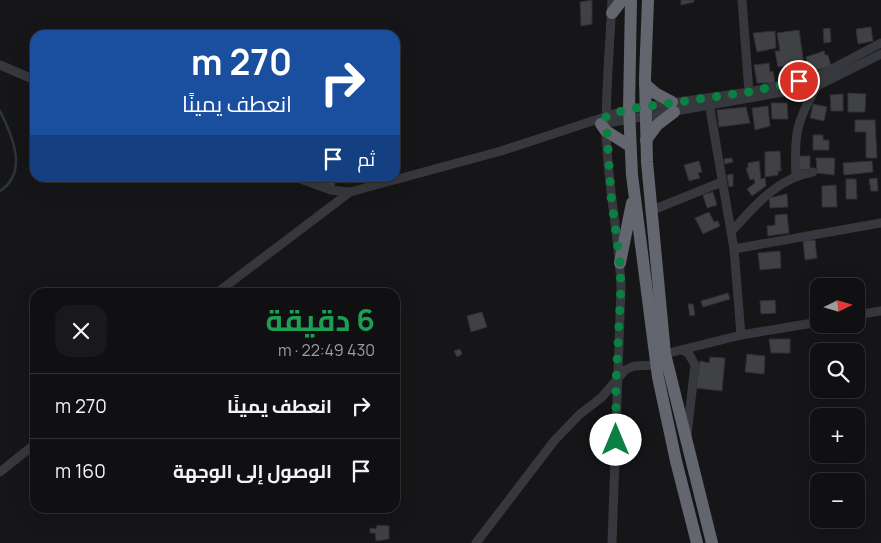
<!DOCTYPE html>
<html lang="ar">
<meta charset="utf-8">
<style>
:root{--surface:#101012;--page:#19191b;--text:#f1f3f6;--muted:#9c9d9f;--line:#303032}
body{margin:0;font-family:Manrope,Cairo,sans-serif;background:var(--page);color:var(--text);direction:rtl;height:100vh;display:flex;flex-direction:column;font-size:19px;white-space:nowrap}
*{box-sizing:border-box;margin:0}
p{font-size:16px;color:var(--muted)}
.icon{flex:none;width:28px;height:28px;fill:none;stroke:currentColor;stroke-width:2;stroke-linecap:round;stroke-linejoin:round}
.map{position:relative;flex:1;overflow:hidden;direction:ltr}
.sheet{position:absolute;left:30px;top:288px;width:370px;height:225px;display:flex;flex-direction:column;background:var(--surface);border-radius:15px;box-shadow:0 5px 20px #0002,0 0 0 1px var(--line);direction:rtl}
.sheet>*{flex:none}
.hud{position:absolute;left:30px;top:30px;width:370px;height:152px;border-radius:15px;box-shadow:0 5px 20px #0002,0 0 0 1px var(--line);direction:rtl;background:#1a4fa0;color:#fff;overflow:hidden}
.needle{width:32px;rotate:85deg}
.buttons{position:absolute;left:810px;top:278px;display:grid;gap:10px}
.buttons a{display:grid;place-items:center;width:55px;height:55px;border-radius:10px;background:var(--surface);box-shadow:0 5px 20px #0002,0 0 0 1px var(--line);font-size:25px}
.pin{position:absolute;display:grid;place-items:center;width:42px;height:42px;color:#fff;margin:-21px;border:2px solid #fff;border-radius:50%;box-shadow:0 1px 5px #0007}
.me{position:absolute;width:55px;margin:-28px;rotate:0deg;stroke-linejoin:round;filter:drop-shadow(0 0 4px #0008)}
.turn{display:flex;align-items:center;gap:18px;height:105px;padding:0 25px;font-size:22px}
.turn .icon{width:65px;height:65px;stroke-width:2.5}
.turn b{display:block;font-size:35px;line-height:42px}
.then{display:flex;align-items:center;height:48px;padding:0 25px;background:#0003;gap:10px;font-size:19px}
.round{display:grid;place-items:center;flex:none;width:52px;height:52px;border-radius:15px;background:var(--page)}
.headline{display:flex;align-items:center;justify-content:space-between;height:85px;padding:0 25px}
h1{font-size:30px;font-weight:700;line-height:38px;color:#1e9e55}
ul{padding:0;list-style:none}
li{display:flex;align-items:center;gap:15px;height:65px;padding:0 25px;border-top:1px solid var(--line)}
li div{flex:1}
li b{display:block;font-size:19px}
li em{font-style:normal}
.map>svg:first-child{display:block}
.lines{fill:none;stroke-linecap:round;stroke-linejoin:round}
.stream{stroke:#2c353c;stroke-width:2.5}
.building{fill:#404145;stroke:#303034}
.minor{stroke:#37383d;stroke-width:9}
.highway{stroke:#63666e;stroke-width:12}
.route{stroke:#0b8043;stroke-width:9;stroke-dasharray:0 16.2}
</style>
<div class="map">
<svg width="881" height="543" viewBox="0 0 881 543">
<rect width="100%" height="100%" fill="#161618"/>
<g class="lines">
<path class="stream" d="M0 111C12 135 29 172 0 191"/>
</g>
<g class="building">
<path d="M592 0V24L581 26 580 2Z"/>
<path d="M681 0H694V2L681 5Z"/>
<path d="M871 27 873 41 858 44 856 29Z"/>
<path d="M830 28 831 42 824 43 823 29Z"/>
<path d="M799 30 806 78 786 81 784 66 778 67 775 51H780L777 33Z"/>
<path d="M775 31 776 48 757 52 753 33Z"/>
<path d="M824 51 825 55H828L831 66 808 73 806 57Z"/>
<path d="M769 63 770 72 773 71 775 83H757L754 65Z"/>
<path d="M848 93 866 94 865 112H848Z"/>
<path d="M843 94V111H831L830 95Z"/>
<path d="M771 103H787L788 119H772Z"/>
<path d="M813 104 827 107 824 121 810 118Z"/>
<path d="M768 106 770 126 755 130 752 108Z"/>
<path d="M746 107 750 123 719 127 717 110Z"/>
<path d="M855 120H875L877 158H866V132H855Z"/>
<path d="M813 135H823V140H829V150H813Z"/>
<path d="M780 151 781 171H778V175L765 177V152Z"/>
<path d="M797 156H810V169L797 170Z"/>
<path d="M732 158 733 162 725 164 724 159Z"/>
<path d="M816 158H835L834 175 817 173Z"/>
<path d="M699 161 702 172 698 173 700 178 689 181 684 165Z"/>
<path d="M759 161 761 179 765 178 766 186 752 196 747 189 755 183 754 179 750 180 746 168H748V163Z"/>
<path d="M872 161 873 172 844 175 843 163Z"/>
<path d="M733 174V186L729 187 727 175Z"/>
<path d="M311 178H336L334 188Z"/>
<path d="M346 178H366V182L347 183Z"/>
<path d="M877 178 878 191H871L869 179Z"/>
<path d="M846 179H856L857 199H846Z"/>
<path d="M836 185 837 207H822V186Z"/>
<path d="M713 192 717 205 707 208 703 195Z"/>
<path d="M787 194 788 207 770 208 769 198Z"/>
<path d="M709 212 714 222 718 221 720 226 703 234 695 218Z"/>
<path d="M787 214 789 233 768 236 767 226 775 225V215Z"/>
<path d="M815 240 817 258 805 260 803 241Z"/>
<path d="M780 251 781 268 760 270 758 253Z"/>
<path d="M728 293 730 299 703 307 701 301Z"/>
<path d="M775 300 776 313 761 314 760 301Z"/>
<path d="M688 304H693L695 315 690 316Z"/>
<path d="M482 312 487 327 471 332 467 316Z"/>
<path d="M769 339H790V353H771Z"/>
<path d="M460 349 462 354 457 357 454 351Z"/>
<path d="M747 354 765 356 764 374 745 372Z"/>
<path d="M710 357 725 358 722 391 696 388 700 361 709 363Z"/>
<path d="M377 525 389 526V539L376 541 375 533H370V528L376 529Z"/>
</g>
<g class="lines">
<g class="minor">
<path d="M742 0 749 92"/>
<path d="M0 65 35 80"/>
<path d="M709 103 734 249 741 335"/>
<path d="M602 124 817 86 881 54"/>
<path d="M796 176C794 135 796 122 817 86"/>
<path d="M298 178 331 190 350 192 501 151 629 109 749 92 815 78 881 43"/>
<path d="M650 211 722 182"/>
<path d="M731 232C755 206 777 178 813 172"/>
<path d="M734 249 881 223"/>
<path d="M218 292 350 192"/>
<path d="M856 315 881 311"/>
<path d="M683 350 689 354 695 365 687 435"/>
<path d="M665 354 741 335 819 322"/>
<path d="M0 472 35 444"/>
<path d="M476 543 554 441 579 415 602 397 625 370 634 366 657 365"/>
<path d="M612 543 621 287C619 234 607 183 606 130 606 87 610 43 612 0"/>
</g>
<g class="highway">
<path d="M631 0 629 109 632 175 658 377 676 461 697 543"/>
<path d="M648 0 645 78 647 162 665 354 712 543"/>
<path d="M612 13 622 0"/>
<path d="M645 84 655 93 672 102"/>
<path d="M601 124 606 131 630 146"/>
<path d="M646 140 657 125 674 112"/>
<path d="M620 263 632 203"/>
</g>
</g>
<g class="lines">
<path class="route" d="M616 440V383L621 287 620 263 611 196 606 116 629 109 749 92 799 81"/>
</g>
</svg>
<div class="buttons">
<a><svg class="needle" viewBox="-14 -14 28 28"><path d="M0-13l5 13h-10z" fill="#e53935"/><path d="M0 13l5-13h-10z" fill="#9c9d9f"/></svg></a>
<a><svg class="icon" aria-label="search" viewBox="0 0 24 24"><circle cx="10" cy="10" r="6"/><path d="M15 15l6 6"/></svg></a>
<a>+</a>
<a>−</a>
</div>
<div class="pin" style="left:799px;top:81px;background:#d93025"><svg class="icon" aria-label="arrive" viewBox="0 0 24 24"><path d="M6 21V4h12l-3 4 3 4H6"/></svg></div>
<svg class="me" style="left:616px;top:440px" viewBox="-20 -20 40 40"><circle r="19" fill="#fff"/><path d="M0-13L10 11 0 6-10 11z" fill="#0b8043"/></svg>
<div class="hud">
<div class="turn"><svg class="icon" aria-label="right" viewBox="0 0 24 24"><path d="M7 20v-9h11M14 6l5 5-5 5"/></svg><div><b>270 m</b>انعطف يمينًا</div></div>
<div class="then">ثم<svg class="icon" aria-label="arrive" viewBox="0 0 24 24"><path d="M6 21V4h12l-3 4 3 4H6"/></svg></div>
</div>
<section class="sheet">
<div class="headline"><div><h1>6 دقيقة</h1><p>430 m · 22:49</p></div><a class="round"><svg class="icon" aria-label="close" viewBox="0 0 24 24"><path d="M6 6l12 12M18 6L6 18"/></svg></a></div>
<ul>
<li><svg class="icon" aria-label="right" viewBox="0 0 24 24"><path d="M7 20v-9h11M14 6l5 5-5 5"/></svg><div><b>انعطف يمينًا</b></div><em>270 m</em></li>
<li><svg class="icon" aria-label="arrive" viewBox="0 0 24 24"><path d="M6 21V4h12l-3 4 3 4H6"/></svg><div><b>الوصول إلى الوجهة</b></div><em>160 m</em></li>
</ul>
</section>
</div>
